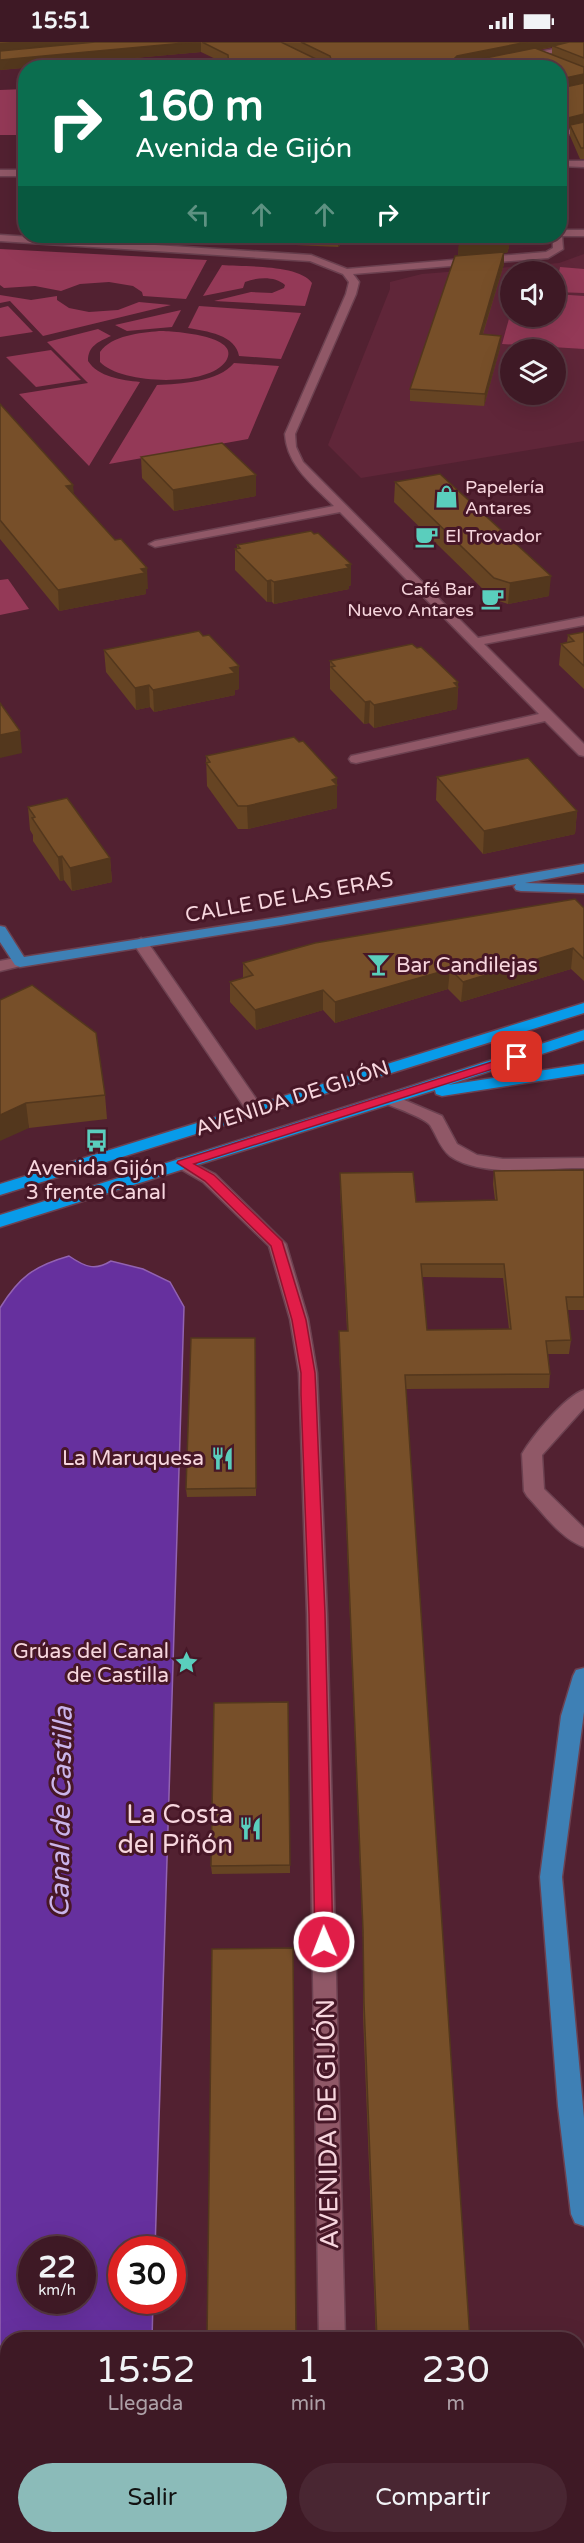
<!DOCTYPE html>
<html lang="es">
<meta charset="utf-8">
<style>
:root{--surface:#3e1925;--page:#492632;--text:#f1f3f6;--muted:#ada0a7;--line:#573842;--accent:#8bbbb9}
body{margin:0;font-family:"Varela Round",sans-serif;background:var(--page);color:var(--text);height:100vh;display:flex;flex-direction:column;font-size:22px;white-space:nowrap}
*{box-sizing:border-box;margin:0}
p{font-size:20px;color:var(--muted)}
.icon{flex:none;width:33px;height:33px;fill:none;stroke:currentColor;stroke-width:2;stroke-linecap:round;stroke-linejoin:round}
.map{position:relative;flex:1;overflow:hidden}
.sheet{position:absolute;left:0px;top:2290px;width:585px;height:212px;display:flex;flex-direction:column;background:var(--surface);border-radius:24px 24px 0 0;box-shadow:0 6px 24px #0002,0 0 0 2px var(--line)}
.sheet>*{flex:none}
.top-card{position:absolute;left:18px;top:18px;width:549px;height:183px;border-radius:24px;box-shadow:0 6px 24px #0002,0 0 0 2px var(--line);background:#0b6e4f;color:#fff;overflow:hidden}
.controls{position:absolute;left:500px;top:219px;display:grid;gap:12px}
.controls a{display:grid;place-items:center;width:66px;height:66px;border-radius:50%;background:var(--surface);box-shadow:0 6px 24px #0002,0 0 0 2px var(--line);font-size:30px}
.speed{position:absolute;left:18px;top:2194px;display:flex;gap:12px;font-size:30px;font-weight:700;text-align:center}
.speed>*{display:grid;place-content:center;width:78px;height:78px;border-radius:50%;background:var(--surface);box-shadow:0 6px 24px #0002,0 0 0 2px var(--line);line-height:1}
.speed small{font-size:15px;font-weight:400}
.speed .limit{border:9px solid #d22;background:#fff;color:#111}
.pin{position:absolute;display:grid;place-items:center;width:51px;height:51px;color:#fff;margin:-26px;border-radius:12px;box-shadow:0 3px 9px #0006}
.me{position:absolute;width:66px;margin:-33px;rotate:359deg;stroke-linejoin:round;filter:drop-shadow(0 0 4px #0008)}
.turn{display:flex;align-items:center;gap:21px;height:126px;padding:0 18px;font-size:27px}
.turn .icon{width:78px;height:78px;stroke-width:2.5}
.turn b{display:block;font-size:42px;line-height:51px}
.lanes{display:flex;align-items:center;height:57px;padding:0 18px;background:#0003;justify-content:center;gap:30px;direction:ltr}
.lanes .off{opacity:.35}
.eta{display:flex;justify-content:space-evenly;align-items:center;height:102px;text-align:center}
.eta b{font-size:36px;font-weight:600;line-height:42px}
.primary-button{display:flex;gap:12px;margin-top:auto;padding:12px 18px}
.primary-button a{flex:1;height:69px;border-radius:36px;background:var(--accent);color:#111;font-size:24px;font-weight:600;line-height:69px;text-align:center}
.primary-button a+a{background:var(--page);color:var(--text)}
.status{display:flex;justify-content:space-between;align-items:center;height:42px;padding:0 30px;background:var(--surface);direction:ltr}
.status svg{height:16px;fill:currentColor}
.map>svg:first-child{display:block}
.built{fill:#602639;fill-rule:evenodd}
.green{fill:#943957}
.water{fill:#66309e;stroke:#9262b1;stroke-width:1.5;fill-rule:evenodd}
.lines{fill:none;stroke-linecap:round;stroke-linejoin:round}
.minor-casing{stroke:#6c4150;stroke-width:3}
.major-casing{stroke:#6c4150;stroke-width:3}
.highway-casing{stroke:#6c4150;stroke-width:3}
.minor{fill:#905867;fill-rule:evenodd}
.major{fill:#3e80b5;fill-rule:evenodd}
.highway{fill:#089be9;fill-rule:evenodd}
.wall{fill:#664423;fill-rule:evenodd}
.shaded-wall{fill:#53371d}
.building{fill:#774f29;stroke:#53371d;stroke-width:1.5;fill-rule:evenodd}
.route{fill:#e11d48;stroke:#92132f;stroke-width:1.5}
.labels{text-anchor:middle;stroke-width:6;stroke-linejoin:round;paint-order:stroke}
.far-poi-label{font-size:18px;fill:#f7d6de;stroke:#471727;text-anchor:start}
.street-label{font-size:21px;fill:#f7d6de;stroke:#471727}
.poi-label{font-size:21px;fill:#f7d6de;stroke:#471727;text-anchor:end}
.near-poi-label{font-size:26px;fill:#f7d6de;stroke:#471727;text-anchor:end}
.near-street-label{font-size:26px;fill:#f7d6de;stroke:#471727}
.near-water-label{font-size:27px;font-style:italic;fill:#cab4eb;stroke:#471727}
</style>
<div class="status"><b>15:51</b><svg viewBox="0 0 49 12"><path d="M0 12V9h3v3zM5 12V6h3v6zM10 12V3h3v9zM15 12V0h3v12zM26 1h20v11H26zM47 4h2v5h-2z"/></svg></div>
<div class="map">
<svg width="584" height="2501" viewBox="0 0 584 2501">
<rect width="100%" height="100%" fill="#522131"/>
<path class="built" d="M584 212V399L361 436 328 403 390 247V240L422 232 559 221ZM510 230H555V274H510ZM510 308H555V352H510Z"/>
<g class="green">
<path d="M25 47 20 93H0V48Z"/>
<path d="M0 207 207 218 186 257 143 254 142 250 133 244 109 240 80 242 61 249 35 244 4 246 0 243Z"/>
<path d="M222 223C244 225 299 222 312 241L305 264 214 259 251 250 272 251 284 246 285 243C275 234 258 235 245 240L243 246 203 254Z"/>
<path d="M560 225 584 227V251L555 250Z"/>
<path d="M555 252 584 254V307L502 302 510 273 555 274Z"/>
<path d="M0 253 31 258 57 254V258L69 266 89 270 118 268 139 260 171 263 43 294 10 259 0 261Z"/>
<path d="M8 264 33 290 0 295V266Z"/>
<path d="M199 264 301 271 281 317 239 314C236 293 206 289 188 286Z"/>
<path d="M181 268 172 285 127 289 115 283Z"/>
<path d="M98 287 111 294C98 300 88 304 88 319 98 335 122 338 140 340L89 424 19 352 88 341 47 300Z"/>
<path d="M159 289C171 289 243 293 226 319 208 346 120 342 100 320V310C112 293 140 291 159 289Z"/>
<path d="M51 308 81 338 36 345 6 315Z"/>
<path d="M234 321 279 324 248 397 109 422 157 343C180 342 219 340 234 321Z"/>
<path d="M8 537 29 567 0 573V538Z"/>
</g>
<path class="water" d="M69 1214C85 1225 95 1229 111 1219L143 1227 170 1240 184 1265 155 2208H122V2259H153L152 2298H8V2494H146V2501H0V1266C19 1235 34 1224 69 1214ZM32 2208H82V2259H32Z"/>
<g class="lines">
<defs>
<g id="minor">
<path d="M584 1V5L524 16 520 14Z"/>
<path d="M584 85V89L560 94V90Z"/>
<path d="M584 119V125L560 124V119Z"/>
<rect x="0" y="128" width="26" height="6"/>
<path d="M560 188H584V194H562L563 207 548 216 353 232 359 240 356 252 295 392 296 405 303 420 478 596 584 575V583L484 602 584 702V714L579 713 545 679 356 721 351 720 349 717 351 714 539 672 340 470 155 505 149 502 155 499 334 464C313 443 287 424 285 392L346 252 349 240 343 232 310 219 0 199V193L311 213 347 227 546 210 553 206V194H560Z"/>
<path d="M141 896 146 898 261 1064 263 1068 261 1072H249L133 901Z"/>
<path d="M20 915 25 917 28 920 25 923 0 929V919Z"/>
<path d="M390 1052 442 1074 457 1102 477 1113 503 1117 584 1116V1126C546 1125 483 1137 450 1114 440 1106 437 1094 430 1083 425 1076 394 1065 384 1061L382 1057Z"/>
<path d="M183 1116 215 1132 286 1202 308 1277 317 1331 327 1572 345 2298H319L307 1572 299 1331 290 1277 269 1204 203 1140 177 1125 175 1121 177 1117Z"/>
<path d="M584 1348V1366L542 1413 544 1447 584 1486V1505C561 1497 543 1471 527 1454L524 1449 522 1412C532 1395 565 1354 584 1348Z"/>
<rect x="322" y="2494" width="28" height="7"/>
</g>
<g id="major">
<path d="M584 822V830L525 841 584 843V851L521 849 516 848 514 845 516 842 281 883 20 925 15 923 0 900V884L5 885 24 915 281 875Z"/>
<path d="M584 1626V1670L562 1835 584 2076V2184L575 2181 571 2172 558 2064 540 1835 561 1674 573 1634 576 1628Z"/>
</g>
<g id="highway">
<path d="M584 961V971L0 1153V1142Z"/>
<path d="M584 988V998L448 1043 584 1022V1032L442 1054 436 1052 435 1048 0 1185V1173L384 1053Z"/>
</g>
</defs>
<use href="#minor" class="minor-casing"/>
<use href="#major" class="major-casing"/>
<use href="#highway" class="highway-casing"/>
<use href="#minor" class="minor"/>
<use href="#major" class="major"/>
<use href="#highway" class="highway"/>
</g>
<g class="wall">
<path d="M0 0H584V117H580L570 94V86L564 87 563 96 560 106V26H228V23L201 10 0 28ZM552 5V13L539 8 549 6Z"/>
<path d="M274 194H350L338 205 274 202Z"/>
<path d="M444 194H510L509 205 507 211H504V222L483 292 500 306 484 364 410 359V347L458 214 459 203 443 202Z"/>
<path d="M0 362 74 452 148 547H146V552L59 569 0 497Z"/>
<path d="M141 415 256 433V454L174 469 142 436Z"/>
<path d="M395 440 549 554 508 562 493 557 394 460Z"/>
<path d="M237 503 351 543 349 544V547L274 562 272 560H267L235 528V507L237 506Z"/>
<path d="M584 590V647L559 623 561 602 567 600 568 593Z"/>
<path d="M104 608 239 647 235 648V653L154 670 150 665 136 668 106 630Z"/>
<path d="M330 619 458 640 457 667 374 686 369 681 364 682 330 647Z"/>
<path d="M206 714 337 736V766L248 787H238L207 744Z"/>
<path d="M437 735 577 769 575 792 483 812 436 758Z"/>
<path d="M28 765 110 816 112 840 72 849 64 838 60 839 33 799V793L30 788Z"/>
<path d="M584 866V939L571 927 461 960 448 947 335 981 323 968 256 988 230 960V940L243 936V921Z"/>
<path d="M0 958 105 1053 107 1077 29 1086Z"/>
<path d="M584 1128V1268H567L571 1298 569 1312H548L550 1332 549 1346 406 1347 470 2298H376L363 1974V1902L339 1302V1289H347L340 1144V1131L416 1160 495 1158 493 1142 494 1129ZM422 1235 503 1236 509 1287 427 1288Z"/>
<path d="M255 1296 256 1454 187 1455 186 1447Z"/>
<path d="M288 1660 290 1831 212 1832 211 1824Z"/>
</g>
<g class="shaded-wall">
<path d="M11 0H112L0 11V1Z"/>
<path d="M195 0H201V10L0 28V18Z"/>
<path d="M527 0H577L553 4 552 5 457 24 455 16 457 14Z"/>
<path d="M584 32V43L560 48V37Z"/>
<path d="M584 72V83H570V86L564 87 563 96 560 106V78Z"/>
<path d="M338 194H350L338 205Z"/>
<path d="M504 194H510L509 205 507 211H504V222L479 304 458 215 459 197Z"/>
<path d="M501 294 500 306 484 364 485 352Z"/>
<path d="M256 433V454L174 469 173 448Z"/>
<path d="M73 443 75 463 66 444Z"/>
<path d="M351 522V543L349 544V547L274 562V540Z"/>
<path d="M147 526 148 547H146V552L59 569 58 548Z"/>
<path d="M551 534 549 554 508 562 510 541Z"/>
<path d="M271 538 272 560H267V539Z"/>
<path d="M239 624V647L235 648V653L154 670 153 648Z"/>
<path d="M458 640 457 667 374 686V663Z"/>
<path d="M149 643 150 665 136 668 135 646Z"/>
<path d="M370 659 369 681 364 682 365 660Z"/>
<path d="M20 689 22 711 0 716V693Z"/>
<path d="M337 736V766L248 787 247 764Z"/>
<path d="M577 769 575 792 483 812 484 789Z"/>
<path d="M62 814 64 838 60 839 58 815Z"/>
<path d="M110 816 112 840 72 849 70 826Z"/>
<path d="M573 906 571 927 461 960 463 940Z"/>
<path d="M450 927 448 947 335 981V960Z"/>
<path d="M323 948V968L256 988 255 968Z"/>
<path d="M26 1061 29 1086 0 1099V1073Z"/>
</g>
<g class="building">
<path d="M95 0H195L0 18V9Z"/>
<path d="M202 0H281L318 18 331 17 330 14 301 0H527L457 14 455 16 457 18H476L535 6 584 25V32L560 37V40V26H229L228 13Z"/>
<path d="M569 0H584V16L553 4Z"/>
<path d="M584 41V72L560 78V44L561 46Z"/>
<path d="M584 80V106H581L570 83Z"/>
<path d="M560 85H564L560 97Z"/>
<path d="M460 194H504L459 197Z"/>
<path d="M504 210 480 292 501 294 485 352 410 347 455 214Z"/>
<path d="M0 362 73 443 66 444 115 498 121 497 147 526 141 527 145 531 58 548 0 478Z"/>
<path d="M222 401 256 433 173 448 141 415Z"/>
<path d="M440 432 551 534 510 541 494 536 395 440Z"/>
<path d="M311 489 314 492 318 491 351 522 346 523 349 526 274 540 271 538 267 539 235 507 240 506 237 503Z"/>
<path d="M199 589 203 594 209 593 239 624 230 626 235 631 153 648 149 643 135 646 104 608Z"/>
<path d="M584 590V624L561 602 574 599 568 593Z"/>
<path d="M412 602 417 606 421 605 434 617 458 640 454 641 458 645 374 663 370 659 365 660 331 625 335 624 330 619Z"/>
<path d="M0 661 20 689 0 693Z"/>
<path d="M294 695 299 700 303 699 337 736 332 738 337 743 247 764H238L206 721 210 720 206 714Z"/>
<path d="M528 716 577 769 484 789 437 735Z"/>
<path d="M67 756 110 816 70 826 62 814 58 815 32 776 35 775 28 765Z"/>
<path d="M575 857 584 866V917L573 906 463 940 450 927 335 960 323 948 255 968 230 940 253 933 243 921 315 901Z"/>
<path d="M32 943 96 991 105 1053 26 1061 0 1073V958Z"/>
<path d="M584 1128V1255H566L571 1298 546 1299 550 1332 405 1333 470 2298H377L364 1961 363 1888 339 1289H348L340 1131 413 1130 416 1160 497 1158 494 1129ZM421 1222H504L511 1287 427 1288Z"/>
<path d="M191 1296H255L256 1446 186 1447Z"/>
<path d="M288 1660 290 1823 211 1824 214 1661Z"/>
<path d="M293 1906 296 2298H207L212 1907Z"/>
<rect x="197" y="2494" width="102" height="7"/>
<path d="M385 2494H483L484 2501H385Z"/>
</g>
<path class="route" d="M517 1012 523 1015 521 1018 194 1122 214 1133 282 1199 306 1278 315 1331 316 1353 325 1572 333 1900 330 1906 324 1908 317 1906 315 1900 309 1572 301 1353V1331L292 1278 271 1204 205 1139 177 1121 178 1119Z"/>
<defs>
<symbol id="shop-bare" viewBox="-9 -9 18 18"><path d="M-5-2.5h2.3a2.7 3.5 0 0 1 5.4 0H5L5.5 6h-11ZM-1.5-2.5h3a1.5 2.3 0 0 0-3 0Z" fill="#5acebd" stroke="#471727" stroke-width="2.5" paint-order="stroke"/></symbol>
<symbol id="cafe-bare" viewBox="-9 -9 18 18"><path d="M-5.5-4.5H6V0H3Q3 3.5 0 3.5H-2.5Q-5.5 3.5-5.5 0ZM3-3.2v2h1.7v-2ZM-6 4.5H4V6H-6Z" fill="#5acebd" stroke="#471727" stroke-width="2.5" paint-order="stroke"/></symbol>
<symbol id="bar-bare" viewBox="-9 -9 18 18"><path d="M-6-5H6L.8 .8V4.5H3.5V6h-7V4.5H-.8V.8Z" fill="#5acebd" stroke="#471727" stroke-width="2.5" paint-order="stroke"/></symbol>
<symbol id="bus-bare" viewBox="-9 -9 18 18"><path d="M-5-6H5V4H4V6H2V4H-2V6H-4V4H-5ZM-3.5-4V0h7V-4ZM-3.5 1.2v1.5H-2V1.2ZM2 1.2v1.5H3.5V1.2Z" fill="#5acebd" stroke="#471727" stroke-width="2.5" paint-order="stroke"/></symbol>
<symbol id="restaurant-bare" viewBox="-9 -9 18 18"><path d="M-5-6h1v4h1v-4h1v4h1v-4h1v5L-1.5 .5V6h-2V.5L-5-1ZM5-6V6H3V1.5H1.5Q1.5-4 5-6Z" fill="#5acebd" stroke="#471727" stroke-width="2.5" paint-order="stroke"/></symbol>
<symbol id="sight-bare" viewBox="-9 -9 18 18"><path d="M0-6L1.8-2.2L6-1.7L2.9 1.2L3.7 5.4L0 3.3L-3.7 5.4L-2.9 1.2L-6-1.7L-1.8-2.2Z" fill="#5acebd" stroke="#471727" stroke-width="2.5" paint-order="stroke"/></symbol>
</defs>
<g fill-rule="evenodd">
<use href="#shop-bare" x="430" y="438" width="33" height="33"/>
<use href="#cafe-bare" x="410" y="478" width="33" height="33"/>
<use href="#cafe-bare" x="476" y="540" width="33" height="33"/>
<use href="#bar-bare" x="362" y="906" width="33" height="33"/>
<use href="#bus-bare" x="80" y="1082" width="33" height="33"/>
<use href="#restaurant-bare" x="206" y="1400" width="33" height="33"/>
<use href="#sight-bare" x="170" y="1604" width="33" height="33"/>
<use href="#restaurant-bare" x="234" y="1770" width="33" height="33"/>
</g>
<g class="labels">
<g class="far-poi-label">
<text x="465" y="451">Papelería<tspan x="465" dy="21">Antares</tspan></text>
<text x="445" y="500">El Trovador</text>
<text x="474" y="553" text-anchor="end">Café Bar<tspan x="474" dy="21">Nuevo Antares</tspan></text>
</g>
<g class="street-label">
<text transform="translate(289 855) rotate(-10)" y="7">CALLE DE LAS ERAS</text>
<text transform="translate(292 1056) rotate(-18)" y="7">AVENIDA DE GIJÓN</text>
</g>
<g class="poi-label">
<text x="396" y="930" text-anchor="start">Bar Candilejas</text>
<text x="96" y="1133" text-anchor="middle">Avenida Gijón<tspan x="96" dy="24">3 frente Canal</tspan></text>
<text x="204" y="1423">La Maruquesa</text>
<text x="169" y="1616">Grúas del Canal<tspan x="169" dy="24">de Castilla</tspan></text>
</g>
<g class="near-poi-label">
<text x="233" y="1781">La Costa<tspan x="233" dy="30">del Piñón</tspan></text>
</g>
<g class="near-street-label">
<text transform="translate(327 2082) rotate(-91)" y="9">AVENIDA DE GIJÓN</text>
</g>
<g class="near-water-label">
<text transform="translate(61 1770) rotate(-89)" y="9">Canal de Castilla</text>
</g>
</g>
</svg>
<div class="controls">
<a><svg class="icon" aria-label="sound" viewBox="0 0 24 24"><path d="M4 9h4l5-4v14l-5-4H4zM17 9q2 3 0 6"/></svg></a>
<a><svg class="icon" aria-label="layers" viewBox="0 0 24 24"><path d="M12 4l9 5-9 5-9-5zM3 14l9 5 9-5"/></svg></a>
</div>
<div class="speed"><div>22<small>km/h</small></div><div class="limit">30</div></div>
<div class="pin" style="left:517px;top:1015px;background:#d93025"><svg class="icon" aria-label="arrive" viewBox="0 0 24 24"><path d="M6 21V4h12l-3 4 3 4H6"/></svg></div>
<svg class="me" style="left:324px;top:1900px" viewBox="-20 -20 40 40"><circle r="17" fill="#e11d48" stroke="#fff" stroke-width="3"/><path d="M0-11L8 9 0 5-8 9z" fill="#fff"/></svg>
<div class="top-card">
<div class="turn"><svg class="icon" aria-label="right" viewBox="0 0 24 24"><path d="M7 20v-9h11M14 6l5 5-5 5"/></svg><div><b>160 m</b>Avenida de Gijón</div></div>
<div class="lanes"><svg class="icon off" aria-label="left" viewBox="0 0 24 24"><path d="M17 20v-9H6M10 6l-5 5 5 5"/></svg><svg class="icon off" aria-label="ahead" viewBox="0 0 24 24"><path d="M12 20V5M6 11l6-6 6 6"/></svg><svg class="icon off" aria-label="ahead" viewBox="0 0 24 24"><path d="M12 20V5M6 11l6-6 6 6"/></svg><svg class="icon" aria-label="right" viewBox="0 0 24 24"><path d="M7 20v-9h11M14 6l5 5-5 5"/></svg></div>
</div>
<section class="sheet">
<div class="eta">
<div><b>15:52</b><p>Llegada</p></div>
<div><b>1</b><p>min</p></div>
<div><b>230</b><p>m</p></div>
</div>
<div class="primary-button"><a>Salir</a><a>Compartir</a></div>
</section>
</div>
